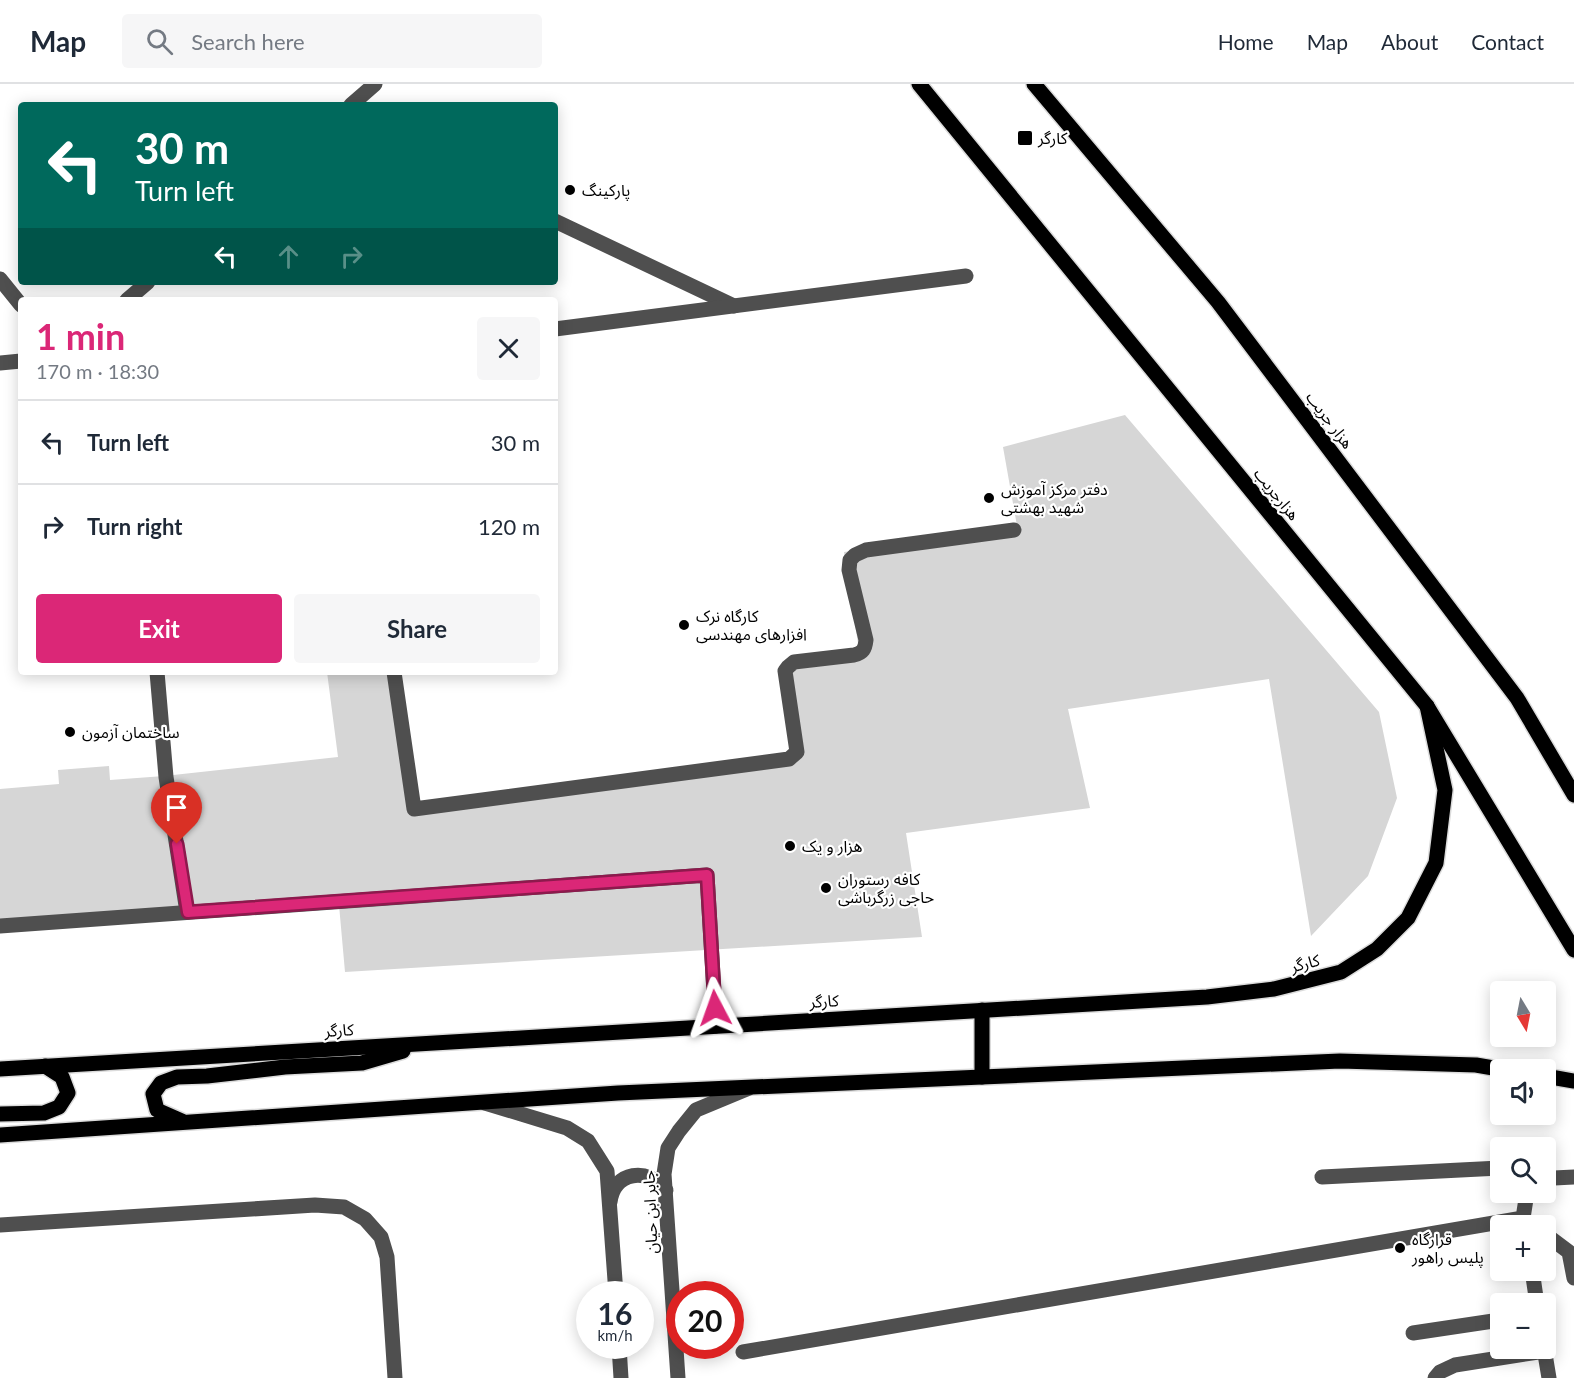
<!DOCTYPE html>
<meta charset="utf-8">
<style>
:root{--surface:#fff;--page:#f6f6f7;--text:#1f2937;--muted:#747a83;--line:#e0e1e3;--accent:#db2777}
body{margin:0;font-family:Lato,"Noto Sans Arabic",sans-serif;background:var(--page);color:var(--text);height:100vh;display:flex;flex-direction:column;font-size:22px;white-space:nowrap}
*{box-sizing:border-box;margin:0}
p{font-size:20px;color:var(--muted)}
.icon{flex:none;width:33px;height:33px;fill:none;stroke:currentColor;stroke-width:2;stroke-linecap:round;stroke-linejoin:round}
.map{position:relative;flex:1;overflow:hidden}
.panel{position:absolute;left:18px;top:213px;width:540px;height:378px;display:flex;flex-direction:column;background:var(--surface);border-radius:6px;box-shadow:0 3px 15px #0003}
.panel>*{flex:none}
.top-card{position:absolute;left:18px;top:18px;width:540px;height:183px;border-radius:6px;box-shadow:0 3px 15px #0003;background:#00695c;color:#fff;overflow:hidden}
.needle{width:39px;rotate:170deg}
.tools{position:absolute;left:1490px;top:897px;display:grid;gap:12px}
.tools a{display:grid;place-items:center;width:66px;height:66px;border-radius:6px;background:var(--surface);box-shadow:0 3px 15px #0003;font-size:30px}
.speed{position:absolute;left:576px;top:1197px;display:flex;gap:12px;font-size:30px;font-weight:700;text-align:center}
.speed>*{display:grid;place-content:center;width:78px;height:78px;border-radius:50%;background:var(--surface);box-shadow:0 3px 15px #0003;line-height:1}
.speed small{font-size:15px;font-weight:400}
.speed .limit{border:9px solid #d22;background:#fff;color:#111}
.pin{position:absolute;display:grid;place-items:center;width:51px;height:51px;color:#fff;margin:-62px -26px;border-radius:50% 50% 50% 0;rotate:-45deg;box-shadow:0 0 6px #0007}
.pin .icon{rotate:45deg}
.me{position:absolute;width:66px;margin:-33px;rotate:356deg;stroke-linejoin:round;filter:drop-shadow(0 0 4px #0008)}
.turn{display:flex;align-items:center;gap:21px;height:126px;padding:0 18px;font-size:27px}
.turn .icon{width:78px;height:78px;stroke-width:2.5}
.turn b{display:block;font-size:42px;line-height:51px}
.lanes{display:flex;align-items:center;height:57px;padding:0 18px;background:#0003;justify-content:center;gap:30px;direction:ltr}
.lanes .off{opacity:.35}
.round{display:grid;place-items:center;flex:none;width:63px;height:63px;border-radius:6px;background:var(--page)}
.headline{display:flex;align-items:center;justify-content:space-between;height:102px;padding:0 18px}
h1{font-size:36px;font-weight:700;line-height:45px;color:var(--accent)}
.button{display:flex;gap:12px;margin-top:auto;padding:12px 18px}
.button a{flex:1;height:69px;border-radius:6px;background:var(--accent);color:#fff;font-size:24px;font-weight:700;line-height:69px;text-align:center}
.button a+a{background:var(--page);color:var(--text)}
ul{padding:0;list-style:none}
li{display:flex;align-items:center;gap:18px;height:84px;padding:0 18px;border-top:2px solid var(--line)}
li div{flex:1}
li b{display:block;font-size:22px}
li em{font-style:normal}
header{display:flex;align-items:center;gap:36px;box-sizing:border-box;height:84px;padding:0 30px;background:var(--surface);border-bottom:2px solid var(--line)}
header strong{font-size:28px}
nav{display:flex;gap:33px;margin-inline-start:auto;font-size:21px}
.search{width:420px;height:54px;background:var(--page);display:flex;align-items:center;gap:15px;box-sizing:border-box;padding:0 21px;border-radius:6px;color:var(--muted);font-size:22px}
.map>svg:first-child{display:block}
.green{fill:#d6d6d6}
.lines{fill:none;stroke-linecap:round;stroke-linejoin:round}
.major-casing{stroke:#dbdbdb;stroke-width:18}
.minor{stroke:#4f4f4f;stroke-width:15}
.major{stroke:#000;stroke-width:15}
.route-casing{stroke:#8e194d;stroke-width:15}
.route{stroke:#db2777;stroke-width:10}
.poi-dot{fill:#000;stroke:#fff;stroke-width:2}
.labels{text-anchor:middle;stroke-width:4.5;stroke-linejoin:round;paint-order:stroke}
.poi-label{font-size:16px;fill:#000;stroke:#fff;text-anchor:start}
.street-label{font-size:16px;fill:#000;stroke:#fff}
</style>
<header>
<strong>Map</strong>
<div class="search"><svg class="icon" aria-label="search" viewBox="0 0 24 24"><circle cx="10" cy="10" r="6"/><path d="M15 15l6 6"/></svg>Search here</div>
<nav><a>Home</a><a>Map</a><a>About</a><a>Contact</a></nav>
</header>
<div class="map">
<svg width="1574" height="1294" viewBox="0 0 1574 1294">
<rect width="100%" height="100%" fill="#fff"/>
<path class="green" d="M1125 331 1379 628 1397 714 1368 792 1311 852 1269 595 1068 625 1090 724 906 749 922 853 345 888 339 821 0 847V705L59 700 58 686 109 682 110 696 164 692 338 673 327 588H391L412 727 796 669 782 578 859 566 844 468 1017 442 1003 363Z"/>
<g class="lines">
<defs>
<g id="major">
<path d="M919 0 1427 622 1574 866"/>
<path d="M1034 0 1218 218 1517 614 1574 711"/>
<path d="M982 926V993"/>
<path d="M0 985 1207 913 1274 905 1341 888 1377 865 1408 834 1436 779 1445 706 1427 622"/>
<path d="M1545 992 1574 997"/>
<path d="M0 1030 44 1029 59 1023 68 1009 62 993 45 982"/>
<path d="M182 1037 157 1026 153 1010 161 999 177 993 207 992 285 983 362 979 403 967"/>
<path d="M0 1051 618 1009 982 993 1340 977 1476 981 1505 986"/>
</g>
</defs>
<use href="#major" class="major-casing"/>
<g class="minor">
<path d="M351 21 375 0"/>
<path d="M555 137 734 222"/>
<path d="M0 195 21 221"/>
<path d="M127 216 148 198"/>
<path d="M555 245 966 192"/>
<path d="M0 279 21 277"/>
<path d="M157 588 166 693 187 828"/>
<path d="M394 588 414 725 789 675 797 668 785 587 788 583 794 578 854 571C863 569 865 565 866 556L849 486 850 476 855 471 866 466 1014 446"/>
<path d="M0 842 707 791 716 942"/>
<path d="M485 1019 567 1044 588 1057 607 1087 616 1210"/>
<path d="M1322 1093 1500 1084"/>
<path d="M1545 1097 1554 1094 1574 1093"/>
<path d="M610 1118C614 1087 648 1083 666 1106"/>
<path d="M0 1141 315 1121 344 1123 365 1135 381 1153 387 1173 395 1294"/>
<path d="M1545 1150 1569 1168 1574 1194"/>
<path d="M1532 1186 1537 1220"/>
<path d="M1413 1249 1500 1236"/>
<path d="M619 1262 621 1294"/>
<path d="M1544 1264 1549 1294"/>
<path d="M743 1268 1523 1134 1526 1115 1531 1108"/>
<path d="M678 1294 664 1090 668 1064 679 1047 696 1026 749 1004"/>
<path d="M1435 1294 1440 1288 1455 1281 1545 1267"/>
</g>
<use href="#major" class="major"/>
</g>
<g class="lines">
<defs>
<path id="route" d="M177 760 188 828 707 791 715 924"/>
</defs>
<use href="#route" class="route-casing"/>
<use href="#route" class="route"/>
</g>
<g class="poi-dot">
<rect x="1017" y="46" width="16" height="16" rx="3"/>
<circle cx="570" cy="106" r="6"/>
<circle cx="989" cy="414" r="6"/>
<circle cx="684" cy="541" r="6"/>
<circle cx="70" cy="648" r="6"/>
<circle cx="790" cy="762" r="6"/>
<circle cx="826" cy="804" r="6"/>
<circle cx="1400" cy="1164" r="6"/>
</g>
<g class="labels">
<g class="poi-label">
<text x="1038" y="60">کارگر</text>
<text x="582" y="112">پارکینگ</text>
<text x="1001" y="411">دفتر مرکز آموزش<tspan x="1001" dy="18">شهید بهشتی</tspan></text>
<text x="696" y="538">کارگاه نرک<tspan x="696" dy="18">افزارهای مهندسی</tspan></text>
<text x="82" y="654">ساختمان آزمون</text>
<text x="802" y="768">هزار و یک</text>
<text x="838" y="801">کافه رستوران<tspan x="838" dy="18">حاجی زرگرباشی</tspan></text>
<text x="1412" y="1161">قرارگاه<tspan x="1412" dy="18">پلیس راهور</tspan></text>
</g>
<g class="street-label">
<text transform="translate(1330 336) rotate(53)" y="6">هزار جریب</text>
<text transform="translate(1277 410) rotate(51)" y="6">هزارجریب</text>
<text transform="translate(1305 879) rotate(-14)" y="6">کارگر</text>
<text transform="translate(824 917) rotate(-3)" y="6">کارگر</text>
<text transform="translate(339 946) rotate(-3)" y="6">کارگر</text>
<text transform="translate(650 1128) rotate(-92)" y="6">جابر ابن حیان</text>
</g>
</g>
</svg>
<div class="tools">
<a><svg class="needle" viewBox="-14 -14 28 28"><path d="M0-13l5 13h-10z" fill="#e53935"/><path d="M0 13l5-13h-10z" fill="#747a83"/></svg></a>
<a><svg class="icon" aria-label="sound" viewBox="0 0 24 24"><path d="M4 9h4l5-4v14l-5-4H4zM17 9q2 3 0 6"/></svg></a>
<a><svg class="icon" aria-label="search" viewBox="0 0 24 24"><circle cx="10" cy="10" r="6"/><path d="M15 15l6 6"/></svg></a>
<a>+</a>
<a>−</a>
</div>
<div class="speed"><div>16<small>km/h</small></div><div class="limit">20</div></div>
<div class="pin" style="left:177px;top:760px;background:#d93025"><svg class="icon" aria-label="arrive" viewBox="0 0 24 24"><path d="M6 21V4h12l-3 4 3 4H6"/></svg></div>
<svg class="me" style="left:715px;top:924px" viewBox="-20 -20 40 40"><path d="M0-17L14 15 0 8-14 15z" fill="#db2777" stroke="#fff" stroke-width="4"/></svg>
<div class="top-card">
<div class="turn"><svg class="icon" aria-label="left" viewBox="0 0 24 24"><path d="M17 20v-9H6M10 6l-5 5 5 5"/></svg><div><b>30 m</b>Turn left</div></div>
<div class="lanes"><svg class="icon" aria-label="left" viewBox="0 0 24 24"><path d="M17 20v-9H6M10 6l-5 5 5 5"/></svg><svg class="icon off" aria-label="ahead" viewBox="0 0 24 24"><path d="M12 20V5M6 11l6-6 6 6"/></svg><svg class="icon off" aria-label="right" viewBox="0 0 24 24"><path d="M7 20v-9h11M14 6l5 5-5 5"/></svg></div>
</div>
<section class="panel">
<div class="headline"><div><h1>1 min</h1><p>170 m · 18:30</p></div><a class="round"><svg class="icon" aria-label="close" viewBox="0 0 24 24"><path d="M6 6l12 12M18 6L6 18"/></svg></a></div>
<ul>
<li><svg class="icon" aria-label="left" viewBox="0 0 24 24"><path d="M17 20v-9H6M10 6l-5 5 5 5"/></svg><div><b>Turn left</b></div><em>30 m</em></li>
<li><svg class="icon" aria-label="right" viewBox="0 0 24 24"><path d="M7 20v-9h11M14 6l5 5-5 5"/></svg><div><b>Turn right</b></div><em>120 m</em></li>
</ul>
<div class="button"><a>Exit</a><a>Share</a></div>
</section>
</div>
